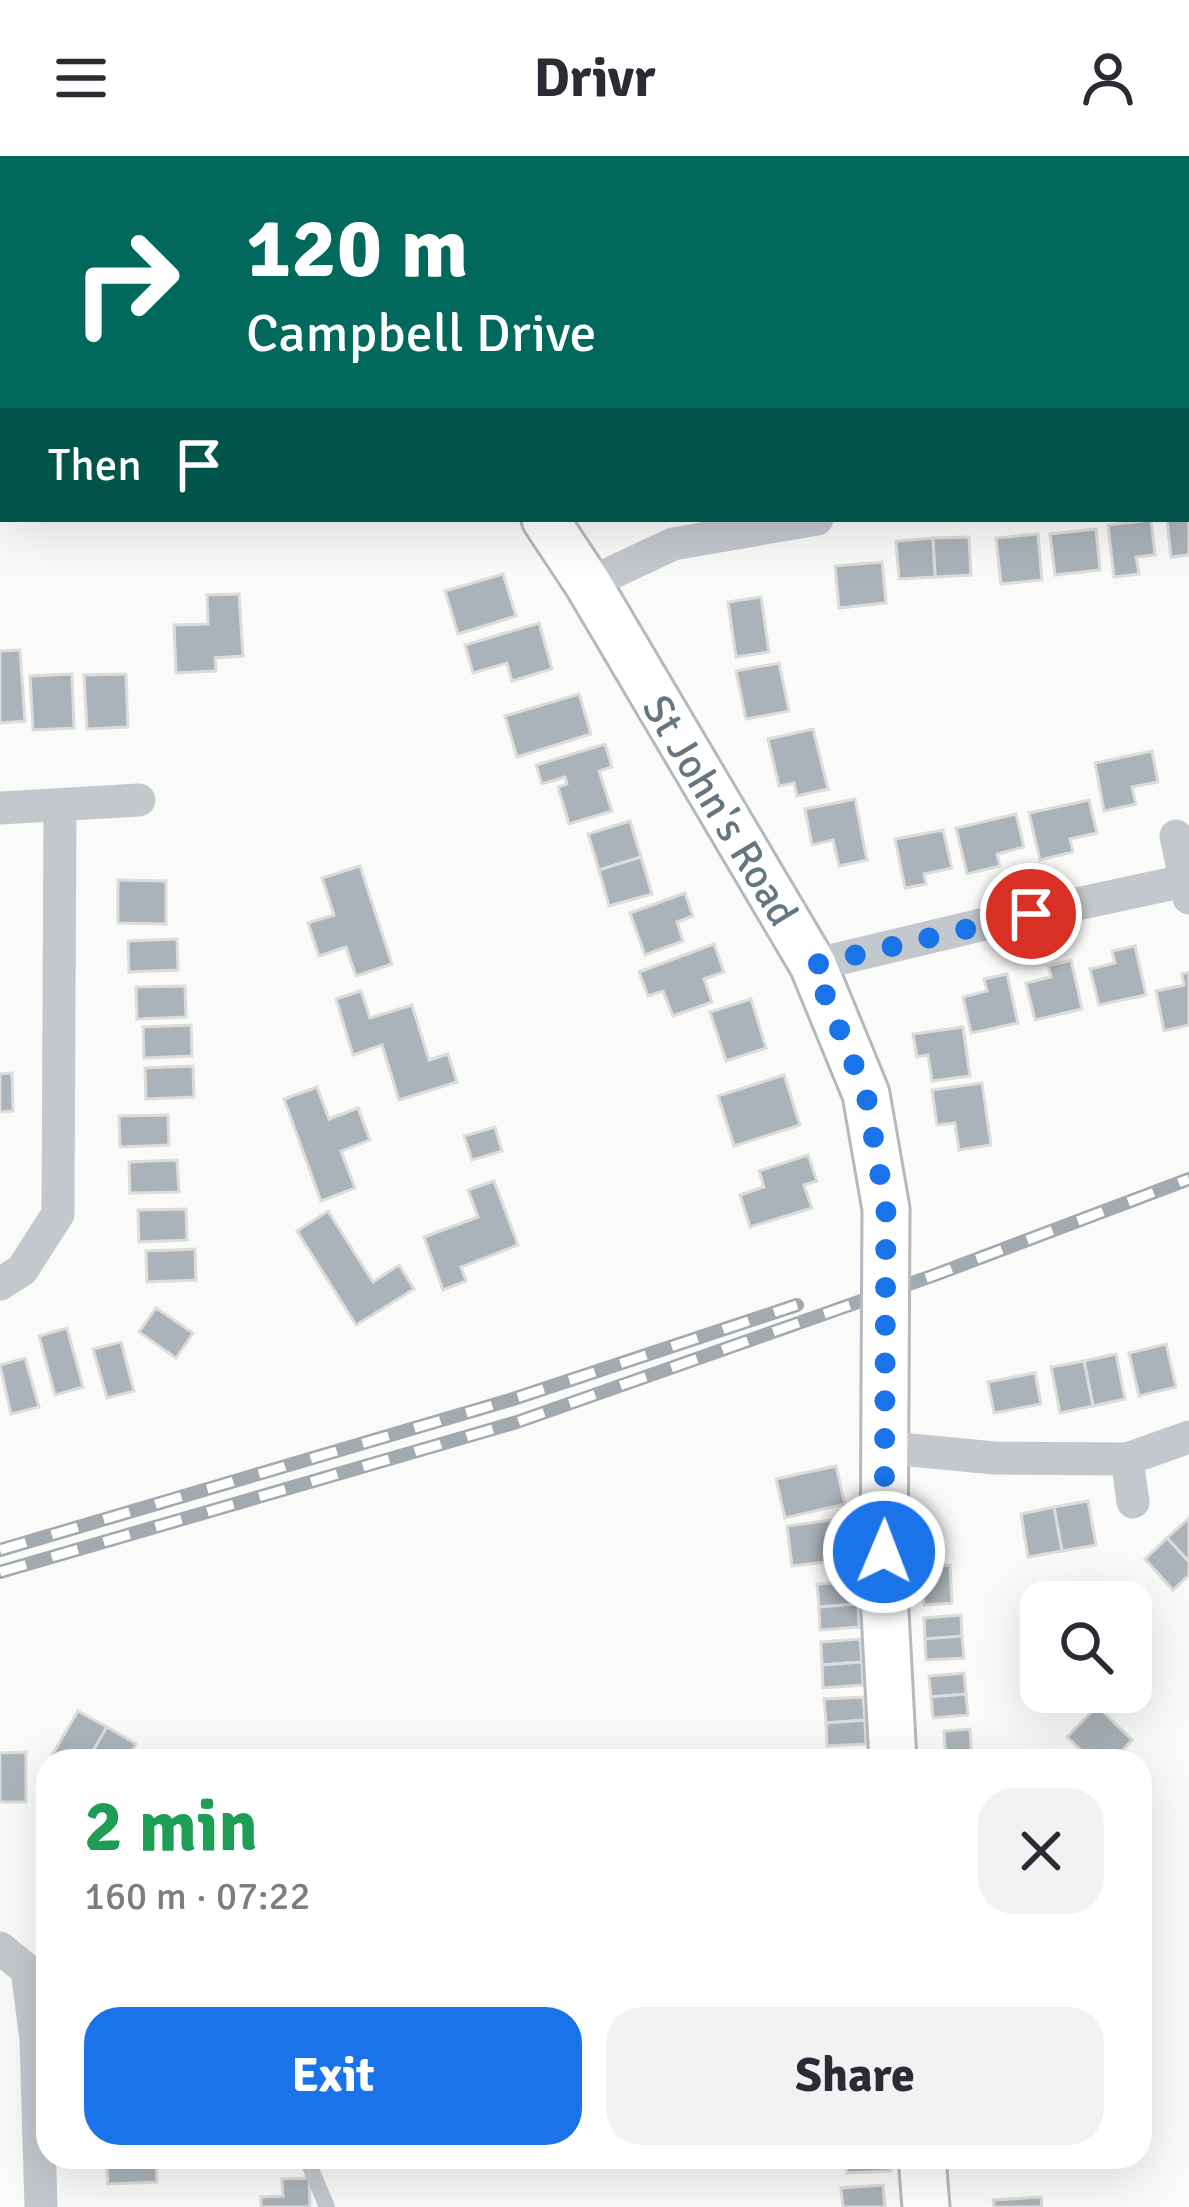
<!DOCTYPE html>
<meta charset="utf-8">
<style>
:root{--surface:#fff;--page:#f2f2f3;--text:#2b2b33;--muted:#7c7c81;--accent:#1a73e8}
body{margin:0;font-family:Signika,sans-serif;background:var(--page);color:var(--text);height:100vh;display:flex;flex-direction:column;font-size:45px;white-space:nowrap}
*{box-sizing:border-box;margin:0}
p{font-size:39px;color:var(--muted)}
.icon{flex:none;width:66px;height:66px;fill:none;stroke:currentColor;stroke-width:2;stroke-linecap:round;stroke-linejoin:round}
.map{position:relative;flex:1;overflow:hidden}
.drawer{position:absolute;left:36px;top:1593px;width:1116px;height:420px;display:flex;flex-direction:column;background:var(--surface);border-radius:36px;box-shadow:0 12px 48px #0002}
.drawer>*{flex:none}
.guide{position:absolute;left:0px;top:0px;width:1191px;height:366px;box-shadow:0 12px 48px #0002;background:#00695c;color:#fff;overflow:hidden}
.buttons{position:absolute;left:1020px;top:1425px;display:grid;gap:24px}
.buttons a{display:grid;place-items:center;width:132px;height:132px;border-radius:24px;background:var(--surface);box-shadow:0 12px 48px #0002;font-size:60px}
.pin{position:absolute;display:grid;place-items:center;width:102px;height:102px;color:#fff;margin:-51px;border:6px solid #fff;border-radius:50%;box-shadow:0 3px 12px #0007}
.me{position:absolute;width:132px;margin:-66px;rotate:1deg;stroke-linejoin:round;filter:drop-shadow(0 0 9px #0008)}
.turn{display:flex;align-items:center;gap:42px;height:252px;padding:0 48px;font-size:54px}
.turn .icon{width:156px;height:156px;stroke-width:2.5}
.turn b{display:block;font-size:84px;line-height:102px}
.then{display:flex;align-items:center;height:114px;padding:0 48px;background:#0003;gap:24px;font-size:45px}
.round{display:grid;place-items:center;flex:none;width:126px;height:126px;border-radius:36px;background:var(--page)}
.summary{display:flex;align-items:center;justify-content:space-between;height:204px;padding:0 48px}
h1{font-size:72px;font-weight:800;line-height:90px;color:#1e9e55}
.cta{display:flex;gap:24px;margin-top:auto;padding:24px 48px}
.cta a{flex:1;height:138px;border-radius:36px;background:var(--accent);color:#fff;font-size:48px;font-weight:800;line-height:138px;text-align:center}
.cta a+a{background:var(--page);color:var(--text)}
header{display:flex;justify-content:space-between;align-items:center;height:156px;padding:0 48px;background:var(--surface);font-size:54px;font-weight:800}
.map>svg:first-child{display:block}
.building{fill:#aab3b9;stroke:#dcdcda;stroke-width:3}
.lines{fill:none;stroke-linecap:round;stroke-linejoin:round}
.secondary-casing{stroke:#b3babf;stroke-width:51}
.lane{stroke:#c3c8cc;stroke-width:16}
.street{stroke:#c3c8cc;stroke-width:33}
.secondary{stroke:#fff;stroke-width:45}
.rail-casing{stroke:#a2aab0;stroke-width:14}
.rail{stroke:#fff;stroke-width:9;stroke-dasharray:27;stroke-linecap:butt}
.secondary-bridge-casing{stroke:#b3babf;stroke-width:51;stroke-linecap:butt}
.secondary-bridge{stroke:#fff;stroke-width:45}
.route{stroke:#1a73e8;stroke-width:21;stroke-dasharray:0 37.8}
.labels{text-anchor:middle;stroke-width:12;stroke-linejoin:round;paint-order:stroke}
.street-label{font-size:42px;fill:#657683;stroke:#fff}
</style>
<header><svg class="icon" aria-label="menu" viewBox="0 0 24 24"><path d="M4 6h16M4 12h16M4 18h16"/></svg>Drivr<svg class="icon" aria-label="person" viewBox="0 0 24 24"><circle cx="12" cy="8" r="4"/><path d="M4 21q1-7 8-7t8 7"/></svg></header>
<div class="map">
<svg width="1189" height="2051" viewBox="0 0 1189 2051">
<rect width="100%" height="100%" fill="#fafaf8"/>
<g class="building">
<path d="M1189 362V399L1171 401 1167 364Z"/>
<path d="M1151 364 1155 399 1136 401 1139 418 1114 421 1108 369Z"/>
<path d="M1096 373 1100 414 1055 419 1050 378Z"/>
<path d="M1038 378 1042 424 1001 428 996 382Z"/>
<path d="M969 381 971 419 935 421 933 382Z"/>
<path d="M933 382 935 421 899 423 896 385Z"/>
<path d="M882 406 886 447 839 452 835 410Z"/>
<path d="M503 418 516 460 458 478 445 435Z"/>
<path d="M239 438 243 500 215 502 216 515 176 517 174 469 208 468 207 439Z"/>
<path d="M761 441 769 496 736 501 728 446Z"/>
<path d="M539 467 552 513 512 525 507 507 473 517 465 489Z"/>
<path d="M20 494 25 565 0 567V495Z"/>
<path d="M779 507 789 555 746 563 736 515Z"/>
<path d="M72 518 74 572 33 574 30 520Z"/>
<path d="M126 518 128 571 87 573 84 519Z"/>
<path d="M579 538 591 578 517 601 505 560Z"/>
<path d="M813 573 828 633 797 640 794 627 779 630 768 583Z"/>
<path d="M605 588 612 611 599 615 612 655 569 668 558 631 567 628 565 621 542 628 536 609Z"/>
<path d="M1152 595 1158 626 1132 631 1136 648 1104 655 1095 607Z"/>
<path d="M855 643 867 704 839 710 833 684 812 689 805 653Z"/>
<path d="M1089 644 1097 677 1070 683 1073 696 1040 704 1029 657Z"/>
<path d="M1016 658 1024 691 997 698 1000 710 967 718 956 672Z"/>
<path d="M630 665 641 701 599 714 588 678Z"/>
<path d="M943 674 952 712 924 718 926 728 905 732 895 683Z"/>
<path d="M641 701 652 738 609 750 599 714Z"/>
<path d="M360 710 392 808 356 820 346 791 319 800 308 767 334 759 322 722Z"/>
<path d="M118 724 166 725V768L118 767Z"/>
<path d="M685 737 693 760 677 766 683 785 645 799 630 757Z"/>
<path d="M177 783 178 814 129 816 128 785Z"/>
<path d="M714 788 724 816 704 823 712 846 673 860 663 835 648 840 639 816Z"/>
<path d="M1135 790 1146 839 1099 849 1090 813 1115 807 1112 795Z"/>
<path d="M1071 804 1082 853 1035 864 1026 827 1051 821 1048 810Z"/>
<path d="M1189 816V869L1164 875 1156 835 1184 829 1182 818Z"/>
<path d="M1007 818 1018 867 971 877 963 841 987 835 984 823Z"/>
<path d="M185 830 186 861 137 863 136 831Z"/>
<path d="M361 835 370 862 412 849 429 904 448 898 457 926 399 944 382 889 353 899 336 843Z"/>
<path d="M751 843 766 892 726 905 710 856Z"/>
<path d="M191 869 192 900 144 902 143 871Z"/>
<path d="M963 871 970 920 932 925 928 899 917 901 913 878Z"/>
<path d="M193 910 194 941 146 943 145 912Z"/>
<path d="M12 917 13 955 0 956V918Z"/>
<path d="M784 919 800 969 734 990 718 940Z"/>
<path d="M982 927 991 989 959 994 955 967 937 969 932 934Z"/>
<path d="M317 931 329 963 358 952 370 984 341 995 355 1032 321 1045 284 943Z"/>
<path d="M168 959 169 989 120 991 119 960Z"/>
<path d="M495 971 502 995 472 1004 464 980Z"/>
<path d="M808 999 817 1025 804 1029 812 1052 750 1071 740 1039 764 1031 759 1015Z"/>
<path d="M177 1004 179 1036 130 1037 129 1006Z"/>
<path d="M494 1025 518 1089 461 1111 466 1125 443 1134 424 1081 478 1061 468 1034Z"/>
<path d="M186 1053 187 1084 139 1086 138 1054Z"/>
<path d="M328 1055 373 1126 399 1109 414 1133 356 1169 297 1075Z"/>
<path d="M195 1093 196 1124 147 1126 146 1095Z"/>
<path d="M156 1152 193 1177 176 1202 139 1176Z"/>
<path d="M67 1172 83 1231 55 1239 39 1180Z"/>
<path d="M121 1186 134 1235 107 1242 93 1193Z"/>
<path d="M1166 1188 1176 1231 1139 1240 1129 1197Z"/>
<path d="M1116 1198 1125 1243 1093 1250 1084 1205Z"/>
<path d="M25 1202 39 1251 11 1258 0 1209Z"/>
<path d="M1084 1205 1093 1250 1060 1257 1051 1211Z"/>
<path d="M1035 1217 1041 1248 994 1257 988 1226Z"/>
<path d="M836 1310 845 1348 785 1362 776 1323Z"/>
<path d="M1088 1345 1096 1389 1062 1395 1054 1351Z"/>
<path d="M1054 1351 1062 1395 1028 1401 1021 1358Z"/>
<path d="M846 1362 852 1403 792 1410 787 1370Z"/>
<path d="M1189 1362V1406L1167 1382Z"/>
<path d="M1167 1382 1189 1406V1419L1173 1434 1145 1403Z"/>
<path d="M950 1409 952 1447 924 1449 921 1411Z"/>
<path d="M857 1426 858 1448 819 1451 817 1428Z"/>
<path d="M1091 1426 1112 1446H1072Z"/>
<path d="M858 1448 859 1471 820 1474 819 1451Z"/>
<path d="M961 1459 962 1480 925 1483 924 1462Z"/>
<path d="M962 1480 964 1502 926 1504 925 1483Z"/>
<path d="M860 1483 862 1506 822 1509 821 1486Z"/>
<path d="M862 1506 863 1529 823 1532 822 1509Z"/>
<path d="M964 1517 966 1538 931 1541 929 1520Z"/>
<path d="M966 1538 968 1559 933 1562 931 1541Z"/>
<path d="M863 1541 865 1564 826 1567 824 1543Z"/>
<path d="M1097 1550 1132 1584 1112 1605H1093L1067 1581Z"/>
<path d="M78 1555 107 1571 87 1605H63L52 1599Z"/>
<path d="M865 1564 866 1588 827 1590 826 1567Z"/>
<path d="M107 1571 136 1588 126 1605H87Z"/>
<path d="M970 1573 972 1605H946L944 1575Z"/>
<path d="M26 1596V1646H0V1597Z"/>
<path d="M106 2001H156L157 2026 108 2028Z"/>
<path d="M846 2001H890L891 2015 847 2017Z"/>
<path d="M309 2022 310 2051H261V2041L283 2040 282 2023Z"/>
<path d="M883 2029 885 2051H843L841 2032Z"/>
<path d="M1041 2041 1042 2051H994L993 2044Z"/>
</g>
<g class="lines">
<defs>
<g id="secondary">
<path d="M425 0 426 3"/>
<path d="M545 363 588 428 813 809 866 938 886 1053"/>
<path d="M885 1236 884 1437 893 1605"/>
<path d="M922 2001 926 2051"/>
</g>
</defs>
<use href="#secondary" class="secondary-casing"/>
<path class="lane" d="M306 2001 327 2051"/>
<g class="street">
<path d="M0 193 3 213"/>
<path d="M1188 313H1189"/>
<path d="M588 428 673 388 817 363"/>
<path d="M0 652 139 644"/>
<path d="M1176 680 1189 742"/>
<path d="M813 809 993 766 1184 725"/>
<path d="M0 1128 22 1114 58 1058 60 650"/>
<path d="M886 1288 911 1294 994 1302 1127 1303 1189 1281"/>
<path d="M1127 1303 1133 1346"/>
<path d="M0 1792 27 1814 36 1883 41 2051"/>
</g>
<use href="#secondary" class="secondary"/>
<defs>
<g id="rail">
<path d="M0 1394 510 1244 797 1149"/>
<path d="M0 1416 517 1266 932 1120 1189 1023"/>
</g>
</defs>
<use href="#rail" class="rail-casing"/>
<use href="#rail" class="rail"/>
<defs>
<path id="secondary-bridge" d="M885 1236 886 1053"/>
</defs>
<use href="#secondary-bridge" class="secondary-bridge-casing"/>
<use href="#secondary-bridge" class="secondary-bridge"/>
</g>
<g class="lines">
<path class="route" d="M884 1396 886 1054 866 938 813 809 1031 758"/>
</g>
<g class="labels">
<g class="street-label">
<text transform="translate(721 654) rotate(59)" y="15">St John's Road</text>
</g>
</g>
</svg>
<div class="buttons">
<a><svg class="icon" aria-label="search" viewBox="0 0 24 24"><circle cx="10" cy="10" r="6"/><path d="M15 15l6 6"/></svg></a>
</div>
<div class="pin" style="left:1031px;top:758px;background:#d93025"><svg class="icon" aria-label="arrive" viewBox="0 0 24 24"><path d="M6 21V4h12l-3 4 3 4H6"/></svg></div>
<svg class="me" style="left:884px;top:1396px" viewBox="-20 -20 40 40"><circle r="17" fill="#1a73e8" stroke="#fff" stroke-width="3"/><path d="M0-11L8 9 0 5-8 9z" fill="#fff"/></svg>
<div class="guide">
<div class="turn"><svg class="icon" aria-label="right" viewBox="0 0 24 24"><path d="M7 20v-9h11M14 6l5 5-5 5"/></svg><div><b>120 m</b>Campbell Drive</div></div>
<div class="then">Then<svg class="icon" aria-label="arrive" viewBox="0 0 24 24"><path d="M6 21V4h12l-3 4 3 4H6"/></svg></div>
</div>
<section class="drawer">
<div class="summary"><div><h1>2 min</h1><p>160 m · 07:22</p></div><a class="round"><svg class="icon" aria-label="close" viewBox="0 0 24 24"><path d="M6 6l12 12M18 6L6 18"/></svg></a></div>
<div class="cta"><a>Exit</a><a>Share</a></div>
</section>
</div>
